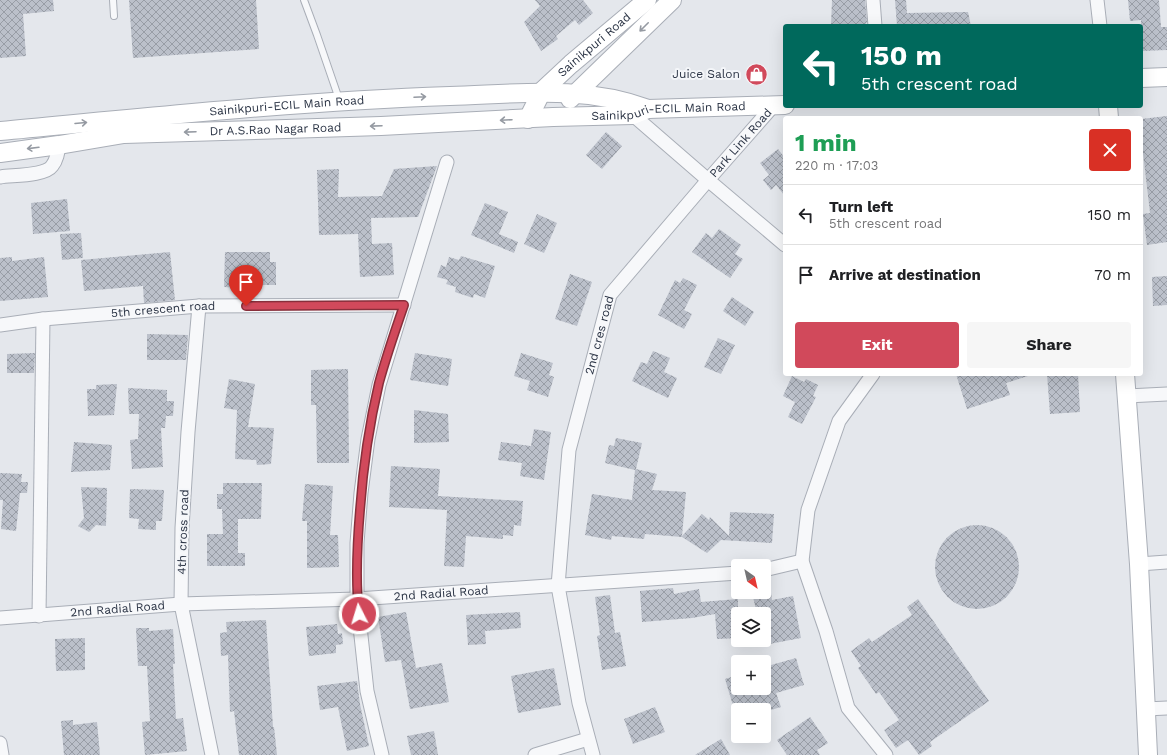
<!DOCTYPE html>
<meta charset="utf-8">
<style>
:root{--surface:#fff;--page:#f6f6f6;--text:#202124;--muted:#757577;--line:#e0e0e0;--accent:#d1495b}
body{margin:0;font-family:"Work Sans",sans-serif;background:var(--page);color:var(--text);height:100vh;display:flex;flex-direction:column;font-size:15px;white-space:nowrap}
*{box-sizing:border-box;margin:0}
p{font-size:13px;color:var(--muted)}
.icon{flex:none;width:22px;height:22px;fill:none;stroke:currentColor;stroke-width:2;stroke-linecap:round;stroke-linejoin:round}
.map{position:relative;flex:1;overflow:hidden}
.sheet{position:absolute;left:783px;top:116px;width:360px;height:260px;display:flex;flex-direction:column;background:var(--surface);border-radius:4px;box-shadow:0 4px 16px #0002}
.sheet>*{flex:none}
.top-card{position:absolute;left:783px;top:24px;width:360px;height:84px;border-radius:4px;box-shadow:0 4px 16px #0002;background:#00695c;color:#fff;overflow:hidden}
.needle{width:26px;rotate:146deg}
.tools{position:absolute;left:731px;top:559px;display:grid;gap:8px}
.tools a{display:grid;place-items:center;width:40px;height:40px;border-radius:4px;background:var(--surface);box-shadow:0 4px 16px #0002;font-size:20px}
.pin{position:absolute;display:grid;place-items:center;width:34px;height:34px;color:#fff;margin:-41px -17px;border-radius:50% 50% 50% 0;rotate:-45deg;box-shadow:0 0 4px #0007}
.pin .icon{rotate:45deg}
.me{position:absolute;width:44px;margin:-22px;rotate:355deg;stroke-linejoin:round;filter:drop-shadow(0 0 3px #0008)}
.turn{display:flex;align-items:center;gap:14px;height:84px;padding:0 12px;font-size:18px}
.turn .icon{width:52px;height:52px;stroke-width:2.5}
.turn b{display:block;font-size:28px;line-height:34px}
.round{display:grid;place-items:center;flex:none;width:42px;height:42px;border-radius:4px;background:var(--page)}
.overview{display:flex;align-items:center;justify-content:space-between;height:68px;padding:0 12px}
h1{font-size:24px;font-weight:700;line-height:30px;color:#1e9e55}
.button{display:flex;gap:8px;margin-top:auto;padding:8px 12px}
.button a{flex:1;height:46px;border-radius:4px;background:var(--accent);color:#fff;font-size:16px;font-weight:700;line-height:46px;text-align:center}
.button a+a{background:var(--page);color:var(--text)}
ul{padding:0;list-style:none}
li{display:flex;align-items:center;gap:12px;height:60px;padding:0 12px;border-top:1px solid var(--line)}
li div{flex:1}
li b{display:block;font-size:15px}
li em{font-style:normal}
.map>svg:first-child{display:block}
.building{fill:url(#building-cross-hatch)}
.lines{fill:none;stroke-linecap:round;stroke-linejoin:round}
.lane-casing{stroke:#a9aeb7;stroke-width:8}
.street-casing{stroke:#a9aeb7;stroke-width:15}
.secondary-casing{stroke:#a9aeb7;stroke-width:20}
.lane{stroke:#f7f8fa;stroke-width:6}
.street{stroke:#f7f8fa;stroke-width:13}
.secondary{stroke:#fff;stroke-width:18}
.oneway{stroke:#959aa2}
.route-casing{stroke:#882f3b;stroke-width:10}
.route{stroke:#d1495b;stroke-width:7}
.labels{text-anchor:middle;stroke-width:4;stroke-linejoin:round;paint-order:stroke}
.street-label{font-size:12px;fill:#2b3445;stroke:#f4f6f9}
.poi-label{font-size:12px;fill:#2b3445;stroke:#f4f6f9;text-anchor:end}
</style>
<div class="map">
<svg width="1167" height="755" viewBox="0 0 1167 755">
<defs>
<pattern id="building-cross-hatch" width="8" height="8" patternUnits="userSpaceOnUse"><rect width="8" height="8" fill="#bbc0ca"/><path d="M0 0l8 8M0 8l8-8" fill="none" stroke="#989da6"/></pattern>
</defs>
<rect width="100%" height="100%" fill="#e4e7ec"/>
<g class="building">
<path d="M0 0H53L54 11 23 14 26 56 0 58Z"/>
<path d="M129 0H256L259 49 133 58Z"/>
<path d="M535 0H583L593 13 579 25 575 20 556 36 558 39 541 51 524 22 540 6Z"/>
<path d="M832 0H865L867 22 864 26H831Z"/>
<path d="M895 0H906L907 13 968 12 971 26H897Z"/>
<path d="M1128 0H1159L1161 27H1167V50L1141 51V20L1130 21Z"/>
<path d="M1167 116V242L1147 245 1143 214 1150 213 1143 153 1141 119Z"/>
<path d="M606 132 622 146 602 169 586 155Z"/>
<path d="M778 149 785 158V196L776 185 771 190 763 180 769 175 760 163Z"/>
<path d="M437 166 418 217 371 218 372 244 392 243 394 275 360 277 358 234 319 235 317 170 339 169 338 197 382 196 394 169Z"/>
<path d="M67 199 70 231 33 234 31 203Z"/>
<path d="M485 203 508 212 499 234 518 242 514 253 471 235Z"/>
<path d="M537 214 557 223 544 253 524 244Z"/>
<path d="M719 229 741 245 735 254 743 259 730 278 692 252 706 233 712 238Z"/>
<path d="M81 233 83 258 62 260 60 234Z"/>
<path d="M170 252 175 300 144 303 143 286 84 291 81 260Z"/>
<path d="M225 252H270V262H276V285H254V289L224 287Z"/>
<path d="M461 256 495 266 485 298 474 294 473 298 455 292 456 287 446 284 448 280 437 277 441 265 446 267 449 257 459 260Z"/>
<path d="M12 257V261L44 257 48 297 0 301V258Z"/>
<path d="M570 274 592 282 577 326 555 319Z"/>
<path d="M1167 276V305L1153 306 1152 277Z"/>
<path d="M683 278 697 285 684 310 692 314 684 329 658 315 675 280 680 283Z"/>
<path d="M732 297 754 312 745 326 723 311Z"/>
<path d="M147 334 188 335 186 360H147Z"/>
<path d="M718 338 735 345 721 374 704 367Z"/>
<path d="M653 351 670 358 664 372 677 378 668 398 632 381 641 362 647 364Z"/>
<path d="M35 353 34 373H7V354Z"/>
<path d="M415 353 452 359 448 386 410 380Z"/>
<path d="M521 353 553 363 549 375 554 377 548 397 527 390 530 381 514 376Z"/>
<path d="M348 369 349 463H317L316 405H311V370Z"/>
<path d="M956 374H1028V376L1006 383 1010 395 967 409Z"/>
<path d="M1047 374H1078L1080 412 1050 414Z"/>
<path d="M792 376 804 382 806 379 818 385 813 396 816 397 802 424 788 417 795 402 783 396Z"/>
<path d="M229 379 255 384 248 427 274 428 271 464 257 465 256 460 235 459 237 410 224 408Z"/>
<path d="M117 384 114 415 88 416 87 389H96V385Z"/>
<path d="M128 388 167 390V401H174L173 416H166L165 428H161L163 467 132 469 130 440 138 439 139 414H129Z"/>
<path d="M414 410 448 414 449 442 414 443Z"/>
<path d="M534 429 551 432 544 480 520 476 522 463 498 460 501 442 531 446Z"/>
<path d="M616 438 642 443 636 469 657 474 652 490 686 492 682 536 702 514 709 520 710 517 729 536 730 512 774 514 772 543 721 540 707 553 682 537 645 534 644 539 612 536 611 540 585 535 592 494 632 500 635 470 605 463 609 445 614 446Z"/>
<path d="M74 442 112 445 110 470 71 472Z"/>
<path d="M391 466 440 469 438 496 523 501 521 526 514 525 513 536 503 535V539L466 536 464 567 444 566 447 510 389 507Z"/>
<path d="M0 473 22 474 21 482H28L27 493H20L16 531 1 529 3 500H0Z"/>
<path d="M223 483H262L261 519H238V553H245V566H207V534H223L222 509H217V494H223Z"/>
<path d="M305 484 333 486 330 535H338L339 567 307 568V521H302Z"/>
<path d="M81 487 107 488 106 526 96 525 89 532 78 526 84 518Z"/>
<path d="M130 489 164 490 162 521H156V530L138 529 139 519 129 518Z"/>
<circle cx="977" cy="567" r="42"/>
<path d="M673 588 674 594 699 589 701 602 738 599V638L717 639 715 614 692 618 642 622 640 591Z"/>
<path d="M771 593 772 600 793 596 801 638 764 645V614H757L753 597Z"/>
<path d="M610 595 615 633 620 632 626 666 602 670 597 636 600 635 595 597Z"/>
<path d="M918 599 989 701 930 742 932 746 919 755 908 740 896 748 884 730 899 720 879 692 876 694 858 668 861 666 851 651 869 638 872 642 912 615 907 607Z"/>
<path d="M406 612 416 668 442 663 449 702 410 709 401 660 385 662 378 617Z"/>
<path d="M520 612 521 628 485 631 486 644 468 645 466 615Z"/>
<path d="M266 620 273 727H274L277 755H239L234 711 230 712 228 655 221 656 220 633 227 632 226 622Z"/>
<path d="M337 624 338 634 342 633 343 644 336 645V653L309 656 306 627Z"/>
<path d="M136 628H149V631L173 629 175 664H173L176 719 183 718 187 751 145 755 142 722 150 721 147 666H138Z"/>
<path d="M85 638V670L56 671 55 639Z"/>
<path d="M796 658 804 685 776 693 781 707 764 712V710H738V711L735 712 725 679 738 675V688H764V667Z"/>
<path d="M554 668 561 705 518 713 511 676Z"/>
<path d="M357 681 360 704 369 746 347 751 338 707 320 710 317 686Z"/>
<path d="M655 707 665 732 633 744 624 719Z"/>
<path d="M810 717 828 743 817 750 820 755H787L777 740Z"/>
<path d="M73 720V725L97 722 100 755H64L61 721Z"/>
<path d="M434 731 438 755H411L407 736Z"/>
<path d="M721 739 730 755H695Z"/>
</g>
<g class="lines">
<defs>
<g id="lane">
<path d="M113 0 114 16"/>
<path d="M304 0 317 35 339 99"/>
</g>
<g id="street">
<path d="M873 0 875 26"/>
<path d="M1097 0 1100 26"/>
<path d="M631 107 633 115 708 180 785 245"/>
<path d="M0 177C12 175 45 176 52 166 57 160 58 152 59 145"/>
<path d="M199 306 188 432 182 528 181 604 212 755"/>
<path id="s1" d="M0 325 43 319 199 306 404 305"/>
<path d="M873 374 839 421 808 510 802 561 826 631 848 708 886 755"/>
<path d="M1127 396 1167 394"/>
<path d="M1139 564 1167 562"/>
<path d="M764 570 802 561"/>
<path d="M39 616 43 319"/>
<path id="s2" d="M0 618 181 604 357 599 738 573"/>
<path d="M1146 709 1167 708"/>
<path d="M0 743 2 755"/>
<path d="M382 755 367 691 357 599V543L361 493 368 439 379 385 447 162"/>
<path d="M535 755 588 739"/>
<path id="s3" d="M593 755 579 703 558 586 569 450 610 295 708 180 774 105"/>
</g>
<g id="secondary">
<path d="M1141 78 1167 77"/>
<path d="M570 99 672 0"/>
<path d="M1108 106 1109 118"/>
<path id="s4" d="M528 119 542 91 571 64 647 0"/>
<path id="s5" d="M0 131C150 117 300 101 450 96 518 94 583 85 648 109"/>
<path id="s6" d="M0 153 59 145 124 134 381 126 553 117 633 115 648 109 785 105"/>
<path d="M1125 374 1139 564 1148 755"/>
</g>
</defs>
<use href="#lane" class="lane-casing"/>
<use href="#street" class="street-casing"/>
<use href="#secondary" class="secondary-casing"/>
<use href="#lane" class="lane"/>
<use href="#street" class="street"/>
<use href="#secondary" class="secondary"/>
</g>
<defs><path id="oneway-shaft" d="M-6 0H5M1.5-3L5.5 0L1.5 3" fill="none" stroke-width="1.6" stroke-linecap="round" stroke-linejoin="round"/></defs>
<g class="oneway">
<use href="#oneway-shaft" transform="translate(644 27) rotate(135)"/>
<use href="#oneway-shaft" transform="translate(420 97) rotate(-3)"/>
<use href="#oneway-shaft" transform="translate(506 120) rotate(177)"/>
<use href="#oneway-shaft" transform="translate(81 123) rotate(-5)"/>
<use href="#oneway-shaft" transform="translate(376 126) rotate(178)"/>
<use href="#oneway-shaft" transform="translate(190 132) rotate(178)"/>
<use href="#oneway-shaft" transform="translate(33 148) rotate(173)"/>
</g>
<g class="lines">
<defs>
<path id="route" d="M246 306 404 305C395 331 386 357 379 383 369 425 363 468 360 510 357 545 355 579 359 614"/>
</defs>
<use href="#route" class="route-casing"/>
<use href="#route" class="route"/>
</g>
<defs>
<symbol id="shop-disc" viewBox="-11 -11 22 22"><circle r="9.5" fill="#d1495b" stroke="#f4f6f9"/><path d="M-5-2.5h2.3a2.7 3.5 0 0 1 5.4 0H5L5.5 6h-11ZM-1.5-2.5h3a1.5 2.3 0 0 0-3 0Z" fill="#fff"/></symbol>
</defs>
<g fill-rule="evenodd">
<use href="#shop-disc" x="744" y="62" width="25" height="25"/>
</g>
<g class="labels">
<g class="street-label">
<text dy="4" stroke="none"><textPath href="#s4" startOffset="101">Sainikpuri Road</textPath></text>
<text dy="4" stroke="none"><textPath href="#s5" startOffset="288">Sainikpuri-ECIL Main Road</textPath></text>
<text dy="4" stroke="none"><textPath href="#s6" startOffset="671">Sainikpuri-ECIL Main Road</textPath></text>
<text dy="4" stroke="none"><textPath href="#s6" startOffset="277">Dr A.S.Rao Nagar Road</textPath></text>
<text dy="4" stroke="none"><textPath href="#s3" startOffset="670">Park Link Road</textPath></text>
<text dy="4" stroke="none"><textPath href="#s1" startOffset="164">5th crescent road</textPath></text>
<text dy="4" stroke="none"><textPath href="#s3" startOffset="428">2nd cres road</textPath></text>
<text transform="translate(183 532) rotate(-88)" y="4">4th cross road</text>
<text dy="4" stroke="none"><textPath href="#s2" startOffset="442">2nd Radial Road</textPath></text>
<text dy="4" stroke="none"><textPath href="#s2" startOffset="118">2nd Radial Road</textPath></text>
</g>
<g class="poi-label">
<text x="740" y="78">Juice Salon</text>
</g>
</g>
</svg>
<div class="tools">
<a><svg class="needle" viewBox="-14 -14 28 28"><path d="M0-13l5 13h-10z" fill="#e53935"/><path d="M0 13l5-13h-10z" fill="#757577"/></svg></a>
<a><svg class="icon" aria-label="layers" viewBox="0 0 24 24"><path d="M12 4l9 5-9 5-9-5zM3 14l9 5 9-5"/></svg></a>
<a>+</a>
<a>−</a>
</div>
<div class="pin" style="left:246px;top:306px;background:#d93025"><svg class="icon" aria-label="arrive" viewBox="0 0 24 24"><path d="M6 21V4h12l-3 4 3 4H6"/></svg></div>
<svg class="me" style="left:359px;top:614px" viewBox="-20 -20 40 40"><circle r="17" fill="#d1495b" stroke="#fff" stroke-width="3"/><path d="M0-11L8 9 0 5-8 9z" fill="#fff"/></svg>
<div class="top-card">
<div class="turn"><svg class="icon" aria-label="left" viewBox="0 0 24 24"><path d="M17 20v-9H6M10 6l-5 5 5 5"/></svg><div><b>150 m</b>5th crescent road</div></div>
</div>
<section class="sheet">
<div class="overview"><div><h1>1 min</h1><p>220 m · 17:03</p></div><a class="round" style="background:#d93025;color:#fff"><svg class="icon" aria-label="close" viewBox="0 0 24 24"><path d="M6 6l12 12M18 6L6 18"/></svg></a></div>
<ul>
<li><svg class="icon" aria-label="left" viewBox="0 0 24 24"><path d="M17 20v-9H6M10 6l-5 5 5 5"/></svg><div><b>Turn left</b><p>5th crescent road</p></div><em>150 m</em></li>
<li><svg class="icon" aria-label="arrive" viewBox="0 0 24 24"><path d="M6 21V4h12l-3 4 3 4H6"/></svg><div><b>Arrive at destination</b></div><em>70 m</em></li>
</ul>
<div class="button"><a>Exit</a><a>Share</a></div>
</section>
</div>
